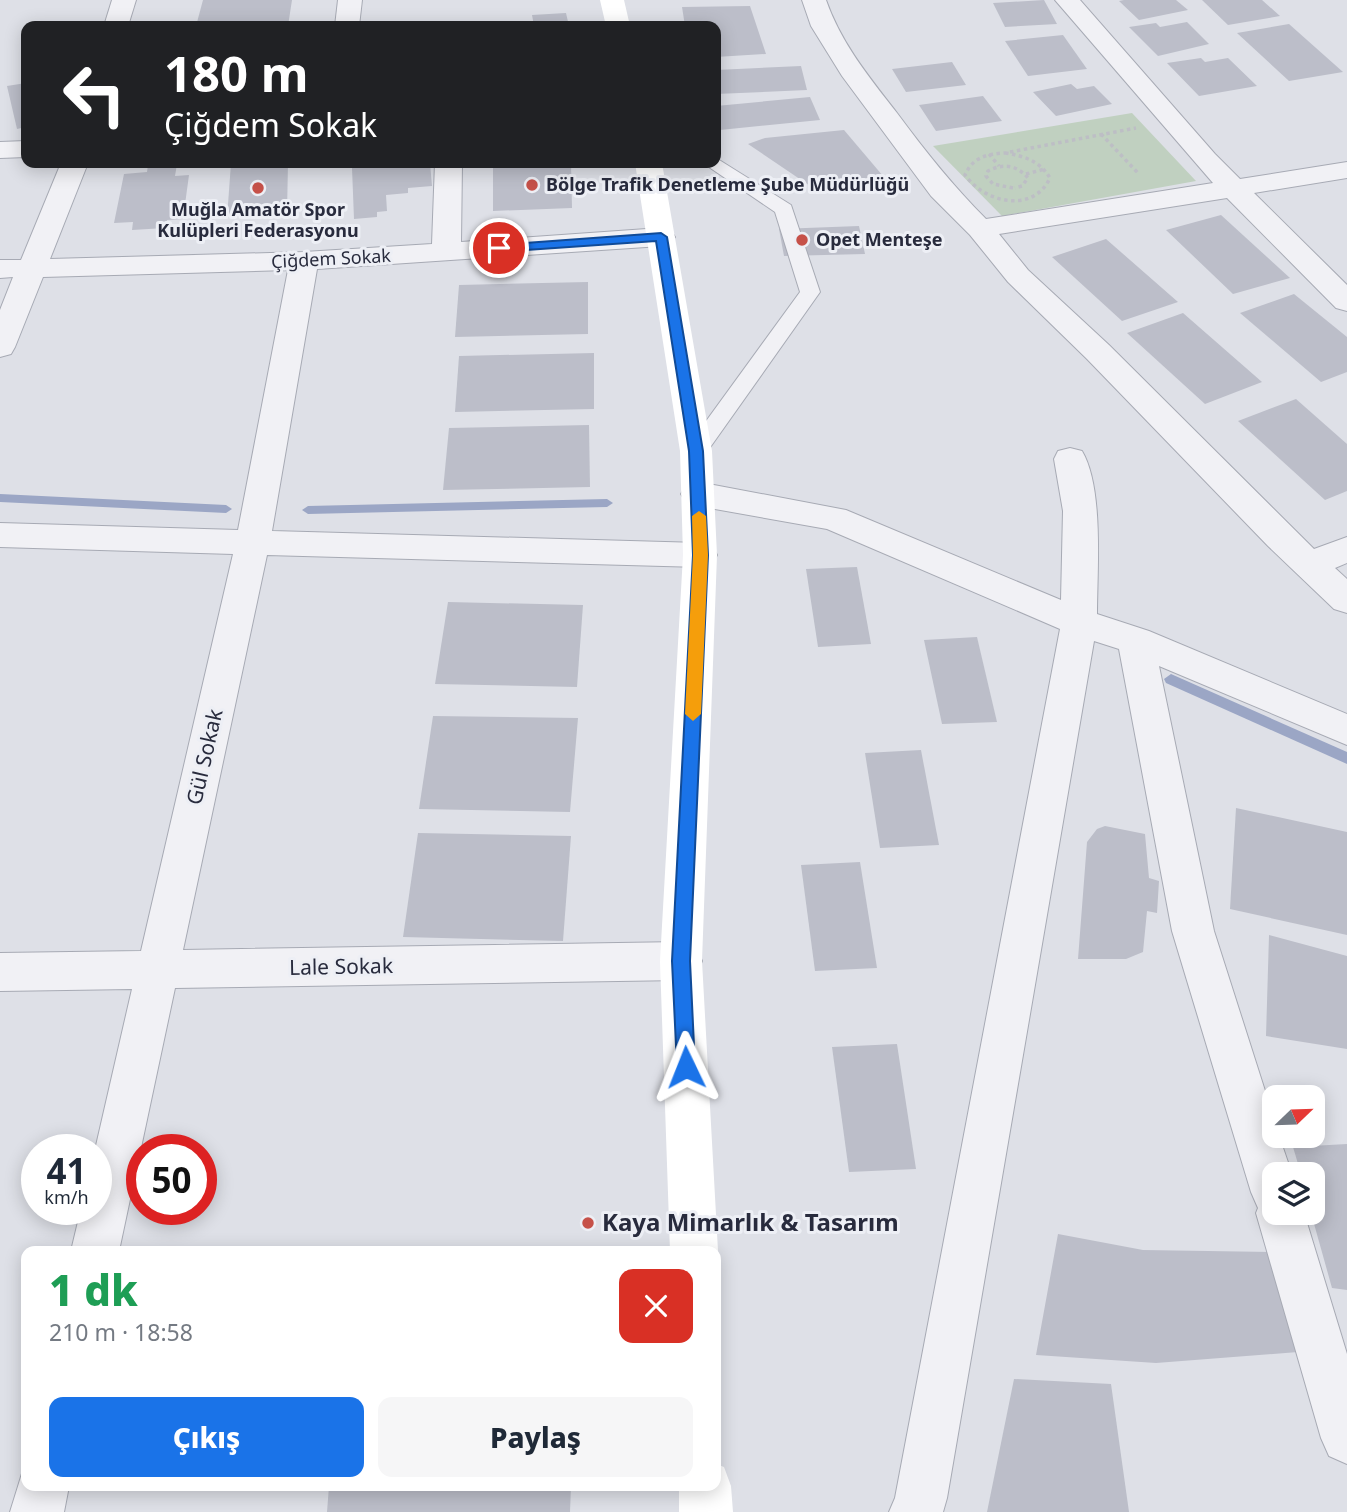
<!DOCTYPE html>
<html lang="tr">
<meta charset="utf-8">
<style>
:root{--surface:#fff;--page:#f6f6f7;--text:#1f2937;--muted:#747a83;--accent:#1a73e8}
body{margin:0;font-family:"Noto Sans",sans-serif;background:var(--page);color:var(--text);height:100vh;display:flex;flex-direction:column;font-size:26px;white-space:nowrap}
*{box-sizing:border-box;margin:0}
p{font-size:23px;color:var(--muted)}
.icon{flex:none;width:38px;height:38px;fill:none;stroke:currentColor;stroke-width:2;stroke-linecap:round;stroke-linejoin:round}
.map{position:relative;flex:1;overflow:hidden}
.panel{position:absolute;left:21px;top:1246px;width:700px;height:245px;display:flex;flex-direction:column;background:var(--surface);border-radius:14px;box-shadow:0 4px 18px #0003}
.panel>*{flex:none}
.hud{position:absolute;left:21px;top:21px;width:700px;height:147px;border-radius:14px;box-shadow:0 4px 18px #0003;background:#202124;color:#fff;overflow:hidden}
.needle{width:46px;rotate:67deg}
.buttons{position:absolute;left:1262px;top:1085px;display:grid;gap:14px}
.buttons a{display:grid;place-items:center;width:63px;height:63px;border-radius:14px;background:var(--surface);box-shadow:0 4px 18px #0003;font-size:35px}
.speed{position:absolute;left:21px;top:1134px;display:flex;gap:14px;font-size:35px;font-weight:700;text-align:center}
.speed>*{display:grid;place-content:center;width:91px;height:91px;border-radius:50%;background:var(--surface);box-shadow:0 4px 18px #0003;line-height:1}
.speed small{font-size:18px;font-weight:400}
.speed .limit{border:10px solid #d22;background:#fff;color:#111}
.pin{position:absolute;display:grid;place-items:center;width:60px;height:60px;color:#fff;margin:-30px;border:4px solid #fff;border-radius:50%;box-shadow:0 2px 7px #0007}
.me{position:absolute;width:77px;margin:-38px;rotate:358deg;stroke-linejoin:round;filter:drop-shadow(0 0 5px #0008)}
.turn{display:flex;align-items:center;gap:24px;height:147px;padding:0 28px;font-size:32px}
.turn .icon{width:91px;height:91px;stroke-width:2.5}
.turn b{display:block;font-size:49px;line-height:60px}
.round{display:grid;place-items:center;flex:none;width:74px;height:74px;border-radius:14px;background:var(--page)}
.summary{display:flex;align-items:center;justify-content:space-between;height:119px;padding:0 28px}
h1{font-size:42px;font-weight:800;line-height:52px;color:#1e9e55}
.button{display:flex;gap:14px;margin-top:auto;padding:14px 28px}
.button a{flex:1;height:80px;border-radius:14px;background:var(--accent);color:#fff;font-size:28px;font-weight:800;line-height:80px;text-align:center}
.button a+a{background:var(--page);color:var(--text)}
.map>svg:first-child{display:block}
.green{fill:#c0d0c0}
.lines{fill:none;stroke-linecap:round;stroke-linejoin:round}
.stream{fill:#9ba6c5;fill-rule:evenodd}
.building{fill:#bcbec9}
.lane-casing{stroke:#a7aab4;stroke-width:2}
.street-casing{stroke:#a7aab4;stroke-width:2}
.path{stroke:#bdbec5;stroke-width:3.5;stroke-dasharray:3.5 3.5;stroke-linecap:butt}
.lane{fill:#f1f1f5;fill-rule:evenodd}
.street{fill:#f1f1f5;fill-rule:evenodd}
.secondary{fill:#fff;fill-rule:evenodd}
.route{fill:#1a73e8;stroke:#114b97;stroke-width:2}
.slow{fill:#f59e0b}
.poi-dot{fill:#c65149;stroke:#edeff5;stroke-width:2.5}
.labels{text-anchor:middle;stroke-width:6;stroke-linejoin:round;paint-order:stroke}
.far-poi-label{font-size:18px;font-weight:bold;fill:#282b3d;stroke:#edeff5;text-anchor:start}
.far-street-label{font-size:18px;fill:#282b3d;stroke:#edeff5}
.street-label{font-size:21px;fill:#282b3d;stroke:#edeff5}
.near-poi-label{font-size:24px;font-weight:bold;fill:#282b3d;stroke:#edeff5;text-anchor:start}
</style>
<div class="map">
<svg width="1347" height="1512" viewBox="0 0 1347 1512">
<rect width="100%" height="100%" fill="#dee0e7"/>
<path class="green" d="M1132 113 1196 181 1002 216 933 146Z"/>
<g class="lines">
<g class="stream">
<path d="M0 494 226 505 232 509 226 513 0 502Z"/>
<path d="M607 499 613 503 607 507 308 514 302 510 308 506Z"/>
<path d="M1171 674 1347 752V764L1166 683 1164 679Z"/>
</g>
</g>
<g class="building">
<path d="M203 0H292L288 26H196Z"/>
<path d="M1044 0 1057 24 1005 27 993 3Z"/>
<path d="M1124 0H1176L1188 10 1139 20 1119 1Z"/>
<path d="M1202 0H1262L1280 16 1228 25Z"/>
<path d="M750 6 766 54 716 57V26H685L682 7Z"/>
<path d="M566 13 569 26H534L532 15Z"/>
<path d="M1187 22 1209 44 1158 56 1129 27 1156 23 1160 27Z"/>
<path d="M1289 24 1343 72 1289 81 1237 33Z"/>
<path d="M1063 35 1087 69 1028 76 1005 41Z"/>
<path d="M1201 58 1205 62 1228 58 1257 86 1199 96 1167 63Z"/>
<path d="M952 62 966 85 906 92 892 69Z"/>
<path d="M801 66 807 90 716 94V70Z"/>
<path d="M26 83V127L17 129 7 86Z"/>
<path d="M1071 84 1077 89 1094 86 1112 104 1056 116 1033 92Z"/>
<path d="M983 96 1002 121 936 131 919 105Z"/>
<path d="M810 97 820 120 720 130 716 117V106Z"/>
<path d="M844 130 883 176 813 188 748 144 765 138Z"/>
<path d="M231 163H288L287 213 227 218Z"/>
<path d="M370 163H430L432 186 408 188V193L386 195 387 211 377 212V217L354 219 352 168 371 167Z"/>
<path d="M493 163H571L572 208 493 211Z"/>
<path d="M177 164 175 176 189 175 183 219 167 220 165 228 132 230 133 222 114 223 124 174 147 172 148 165Z"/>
<path d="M1221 215 1290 278 1233 294 1166 230Z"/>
<path d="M859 226 865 254 784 256 779 229Z"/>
<path d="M1106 239 1178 302 1122 321 1052 257Z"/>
<path d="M588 282V334L455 337 459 285Z"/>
<path d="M1294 294 1347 337V372L1321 382 1240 313Z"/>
<path d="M1183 313 1262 382 1205 404 1127 333Z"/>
<path d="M594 353V409L455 412 459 356Z"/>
<path d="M1296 399 1347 444V491L1325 500 1238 421Z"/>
<path d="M589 425 590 487 443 490 449 428Z"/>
<path d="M857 567 871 644 818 647 806 569Z"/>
<path d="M448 602 583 605 577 687 435 684Z"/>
<path d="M977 637 997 722 942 724 924 640Z"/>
<path d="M433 716 578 718 570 812 419 809Z"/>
<path d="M921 750 939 845 880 848 865 753Z"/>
<path d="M1236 808 1347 832V935L1230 909Z"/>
<path d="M1105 826 1145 834 1149 878 1159 881 1157 913 1147 911 1143 952 1126 959H1078L1087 842 1097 829Z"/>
<path d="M418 833 571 836 563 941 403 937Z"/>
<path d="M860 862 877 968 815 971 801 865Z"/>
<path d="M1269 935 1347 956V1049L1266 1036Z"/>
<path d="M897 1044 916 1169 849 1172 832 1047Z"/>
<path d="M1347 1144V1290L1332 1288 1311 1213 1312 1174H1301L1293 1147Z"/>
<path d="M1058 1234 1143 1250 1275 1252 1298 1352 1156 1363 1036 1355Z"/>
<path d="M1014 1379 1111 1384 1129 1512H987Z"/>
<path d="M329 1486H571L570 1512H327Z"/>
</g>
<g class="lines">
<defs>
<path id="lane" d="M716 158 791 205 820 292 704 456 696 459 688 456 685 451 688 446 800 292 775 212 703 163H716Z"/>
<g id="street">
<path d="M112 0H136L128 26H104Z"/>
<path d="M338 0H362L359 26H335Z"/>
<path d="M802 0H826C841 43 869 77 897 113 925 151 953 186 986 219L1213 183 1055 0H1080L1215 154 1240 179 1347 162V178L1254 193 1347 285V311L1336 308 1227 198 999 234 1028 270 1109 345 1314 549 1347 537V563L1335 568 1347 579V613L1334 609 1268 546 1087 359 1008 282 970 235 931 196 842 76 811 26Z"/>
<path d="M26 141V157L0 158V142Z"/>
<path d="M61 163H88L50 259 304 252 432 244 435 163H462L461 242 661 228 671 231 675 237 671 243 661 246 317 269 272 531 700 543 712 546 717 555 712 564 700 567 267 555 183 950 681 942 696 948 702 961 696 974 681 980 175 988 119 1251H71L81 1209H96L95 1150 132 989 0 991V953L141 951 233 554 0 547V523L238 530 288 270 43 277 15 347 11 354 0 357V310L13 277 0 278V260H21Z"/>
<path d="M1070 448 1082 451C1104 488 1097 570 1097 614L1149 631 1347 714V745L1159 666 1214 931 1274 1119V1136H1279L1292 1174H1274V1213H1304L1347 1354V1464L1329 1456 1321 1438 1256 1213 1258 1208 1251 1192 1172 931 1119 649 1094 641 947 1498 943 1512H889L895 1498 1060 629 827 529 698 506 686 502 681 494 686 486 698 482 846 510 1061 600 1063 511 1054 459 1058 451Z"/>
<path d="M24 1467 26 1486H69L64 1512H10Z"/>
</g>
</defs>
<use href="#lane" class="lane-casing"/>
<use href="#street" class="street-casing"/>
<g class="path">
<path d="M1101 134 1138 173"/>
<path d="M1010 152 1136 128"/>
<path d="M1005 153C1024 156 1040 161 1050 178 1033 214 985 203 965 175 973 157 987 154 1005 153Z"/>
<path d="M989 154 999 166"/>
<path d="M1026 174 1045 169"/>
<path d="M1013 188 993 184 986 176 988 171C1003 163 1017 165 1028 178L1022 186 1015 188"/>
</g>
<use href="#lane" class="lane"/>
<use href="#street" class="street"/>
<g class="secondary">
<path d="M600 0H624L630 26H606Z"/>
<path d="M635 163H662L712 451 717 555 702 961 718 1251 716 1256V1251H670L660 961 683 555 680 451Z"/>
<path d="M716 1464 724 1467 731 1486 733 1512H679V1486H716Z"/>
</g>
</g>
<path class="route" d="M661 233 667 237 703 451 708 555 690 961 695 1067 692 1073 686 1075 679 1073 677 1067 672 961 693 555 689 451 656 241 499 252 494 248 499 245Z"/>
<path class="slow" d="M699 511 706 516 708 555 701 714 693 721 685 714 693 555 692 516Z"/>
<g class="poi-dot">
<circle cx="532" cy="185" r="7"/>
<circle cx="258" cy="188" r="7"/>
<circle cx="802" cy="240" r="7"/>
<circle cx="588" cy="1223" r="7"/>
</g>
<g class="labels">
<g class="far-poi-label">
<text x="546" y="191">Bölge Trafik Denetleme Şube Müdürlüğü</text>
<text x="258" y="216" text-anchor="middle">Muğla Amatör Spor<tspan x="258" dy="21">Kulüpleri Federasyonu</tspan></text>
<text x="816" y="246">Opet Menteşe</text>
</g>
<g class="far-street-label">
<text transform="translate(331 259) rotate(-3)" y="6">Çiğdem Sokak</text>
</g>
<g class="street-label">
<text transform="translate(205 757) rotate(-77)" y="7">Gül Sokak</text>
<text transform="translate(341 967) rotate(-1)" y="7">Lale Sokak</text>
</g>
<g class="near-poi-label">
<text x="602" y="1231">Kaya Mimarlık &amp; Tasarım</text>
</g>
</g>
</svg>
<div class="buttons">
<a><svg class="needle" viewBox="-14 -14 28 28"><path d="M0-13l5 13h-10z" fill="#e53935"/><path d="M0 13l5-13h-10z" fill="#747a83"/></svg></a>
<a><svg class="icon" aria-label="layers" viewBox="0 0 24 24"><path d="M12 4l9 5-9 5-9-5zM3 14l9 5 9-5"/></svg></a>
</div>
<div class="speed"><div>41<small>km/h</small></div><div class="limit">50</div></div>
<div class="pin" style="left:499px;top:248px;background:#d93025"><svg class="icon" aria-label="arrive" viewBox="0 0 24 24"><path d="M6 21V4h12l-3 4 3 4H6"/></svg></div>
<svg class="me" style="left:686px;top:1067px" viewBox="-20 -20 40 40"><path d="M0-17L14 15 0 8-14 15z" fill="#1a73e8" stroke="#fff" stroke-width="4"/></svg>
<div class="hud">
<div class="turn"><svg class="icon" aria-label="left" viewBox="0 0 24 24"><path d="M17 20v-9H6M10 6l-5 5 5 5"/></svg><div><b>180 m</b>Çiğdem Sokak</div></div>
</div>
<section class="panel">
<div class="summary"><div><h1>1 dk</h1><p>210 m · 18:58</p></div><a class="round" style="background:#d93025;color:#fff"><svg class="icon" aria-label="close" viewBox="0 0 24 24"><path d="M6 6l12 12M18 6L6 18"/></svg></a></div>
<div class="button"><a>Çıkış</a><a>Paylaş</a></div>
</section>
</div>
